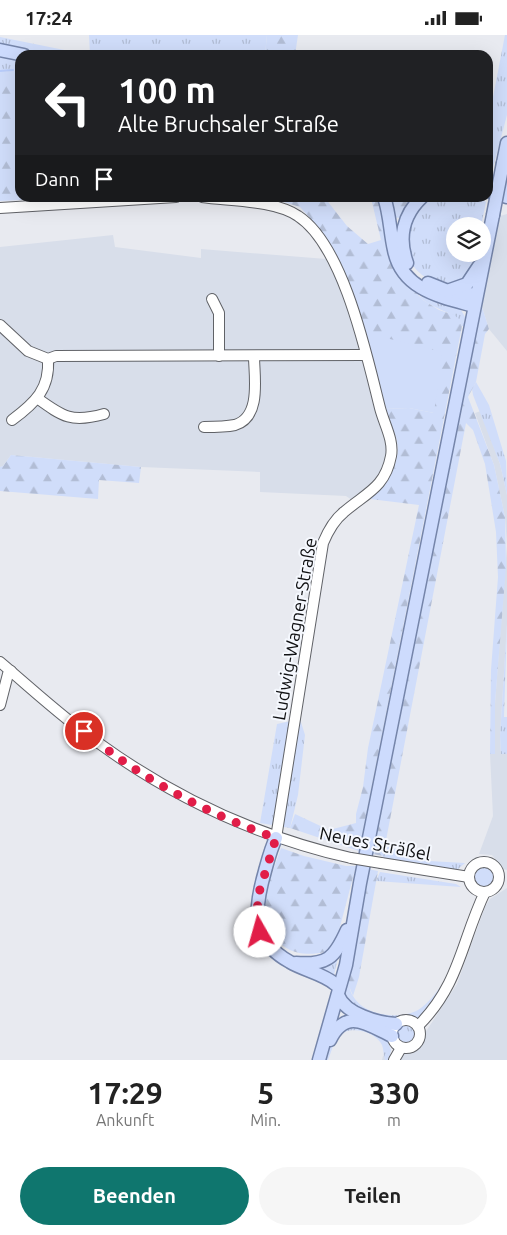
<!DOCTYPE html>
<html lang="de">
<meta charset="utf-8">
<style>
:root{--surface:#fff;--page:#f6f6f6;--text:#222;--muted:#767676;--accent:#0f766e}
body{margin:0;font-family:Ubuntu,sans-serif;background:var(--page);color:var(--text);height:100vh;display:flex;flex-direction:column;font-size:19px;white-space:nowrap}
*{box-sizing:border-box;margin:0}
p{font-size:16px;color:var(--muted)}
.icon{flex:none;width:28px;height:28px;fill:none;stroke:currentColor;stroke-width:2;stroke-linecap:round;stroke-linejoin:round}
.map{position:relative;height:1025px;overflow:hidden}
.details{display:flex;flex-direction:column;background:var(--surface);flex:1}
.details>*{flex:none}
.hud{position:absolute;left:15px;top:15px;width:478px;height:152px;border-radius:15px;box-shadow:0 5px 20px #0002;background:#202124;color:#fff;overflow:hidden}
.tools{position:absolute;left:446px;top:182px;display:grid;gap:10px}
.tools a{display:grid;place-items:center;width:45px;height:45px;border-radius:50%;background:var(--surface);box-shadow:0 5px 20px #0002;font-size:25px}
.pin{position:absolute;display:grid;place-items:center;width:42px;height:42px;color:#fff;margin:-21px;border:2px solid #fff;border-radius:50%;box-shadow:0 1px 5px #0007}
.me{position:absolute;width:55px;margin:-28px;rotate:353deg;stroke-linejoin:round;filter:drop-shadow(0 0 4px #0008)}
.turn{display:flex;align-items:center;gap:18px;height:105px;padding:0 20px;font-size:22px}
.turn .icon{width:65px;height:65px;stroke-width:2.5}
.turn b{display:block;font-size:35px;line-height:42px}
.then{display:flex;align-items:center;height:48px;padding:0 20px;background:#0003;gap:10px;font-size:19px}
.eta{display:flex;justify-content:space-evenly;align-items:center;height:85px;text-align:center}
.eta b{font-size:30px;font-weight:700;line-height:35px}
.button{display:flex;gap:10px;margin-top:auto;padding:10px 20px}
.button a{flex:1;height:58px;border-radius:30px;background:var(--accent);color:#fff;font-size:20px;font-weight:700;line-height:58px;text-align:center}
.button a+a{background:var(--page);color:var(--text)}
.status{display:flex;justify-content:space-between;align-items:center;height:35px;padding:0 25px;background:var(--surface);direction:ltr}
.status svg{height:14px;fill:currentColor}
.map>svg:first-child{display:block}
.built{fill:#d8deea}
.grass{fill:url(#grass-tufts)}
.forest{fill:url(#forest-firs)}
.park{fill:#d0ddfa}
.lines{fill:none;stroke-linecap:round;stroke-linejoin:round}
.stream{stroke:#b8ccfa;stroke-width:2}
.minor-casing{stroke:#606267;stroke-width:12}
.major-casing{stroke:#7585aa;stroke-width:15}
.minor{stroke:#fff;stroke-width:10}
.major{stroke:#cddbfd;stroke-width:12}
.minor-bridge-casing{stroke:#606267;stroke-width:12;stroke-linecap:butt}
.major-bridge-casing{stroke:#7585aa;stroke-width:15;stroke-linecap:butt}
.minor-bridge{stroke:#fff;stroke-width:10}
.major-bridge{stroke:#cddbfd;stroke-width:12}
.route{stroke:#e11d48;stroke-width:9;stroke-dasharray:0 16.2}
.labels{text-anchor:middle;stroke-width:4;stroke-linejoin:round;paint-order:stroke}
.street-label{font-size:18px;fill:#101113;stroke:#f5f8fe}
</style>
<div class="status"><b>17:24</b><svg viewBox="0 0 49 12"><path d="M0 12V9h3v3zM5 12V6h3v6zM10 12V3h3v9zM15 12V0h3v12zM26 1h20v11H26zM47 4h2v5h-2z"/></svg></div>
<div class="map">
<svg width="507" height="1025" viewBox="0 0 507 1025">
<defs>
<pattern id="grass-tufts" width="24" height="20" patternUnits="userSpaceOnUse" patternTransform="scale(1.25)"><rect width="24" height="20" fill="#d0ddfa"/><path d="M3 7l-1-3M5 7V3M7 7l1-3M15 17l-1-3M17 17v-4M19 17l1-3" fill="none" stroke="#b2bdd5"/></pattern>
<pattern id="forest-firs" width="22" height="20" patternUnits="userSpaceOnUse" patternTransform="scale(1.25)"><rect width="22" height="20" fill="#d0ddfa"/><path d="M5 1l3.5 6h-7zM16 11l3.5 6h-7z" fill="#b2bdd5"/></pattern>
</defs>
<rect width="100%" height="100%" fill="#e8eaf0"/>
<g class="built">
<path d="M507 179V316L489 294 482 272 500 181Z"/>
<path d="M113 200 115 212 201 223V214L339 225 383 374 397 407 395 430 386 450 361 471 346 461 260 457V437L141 432 11 420 3 431 0 432V212Z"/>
<path d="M481 376 500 429 507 460V589L500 701 501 719H507V835L503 834 492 820 479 819 493 781 490 719 495 718V668L507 510 505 482 494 430 475 378Z"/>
<path d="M507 853V1025H382L383 1021 413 1016 420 1012 425 998 457 949 485 872 490 864Z"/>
</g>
<g class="grass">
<path d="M89 0H267L265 20H90Z"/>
<path d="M505 0H507V80L491 140 488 139V88Z"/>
<path d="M0 2 89 20H42L0 11Z"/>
<path d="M0 21 20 26V35L0 37Z"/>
<path d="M430 163H477L486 167 481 191H455V219H474C472 227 470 238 464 243 445 261 410 239 407 216 406 209 409 200 410 193 411 181 419 168 430 163Z"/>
<path d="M419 261 460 273 465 282 464 291H462C456 276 432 275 419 261Z"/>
<path d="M476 347 489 370 506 426 507 460 500 429 473 360 472 354Z"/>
<path d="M507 589 504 682H507V719H501L500 701Z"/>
<path d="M300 684 305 700 298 760 290 793 260 788 277 689Z"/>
<path d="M385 807 411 825 465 828 457 835 382 825Z"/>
<circle cx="484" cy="842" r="10"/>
<path d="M380 837 456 849 461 852 376 846Z"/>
<path d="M339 918 334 940 310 933Z"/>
<path d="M349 935C349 944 348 953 353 961 364 981 400 985 418 975 429 968 437 956 445 946L446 949 421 982 414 985 407 983 392 987 354 973 344 961Z"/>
<circle cx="406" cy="999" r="10"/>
<path d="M353 990 386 1001 391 1015 389 1025H385C383 1020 384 1015 382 1010 375 996 347 989 337 1003 333 1009 331 1018 328 1025H325C333 1005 333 998 353 990Z"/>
</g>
<g class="forest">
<path d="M267 0H298L295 20H265Z"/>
<path d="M20 35V162L57 163 0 166V37Z"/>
<path d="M271 163H325L347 191 368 209 381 205 371 163H380L408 249 423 265 439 275 454 280 459 284 462 291 359 816 290 793 295 779 329 795 356 788V779L363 752 368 713 419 470 370 464C386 450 401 430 397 406 395 396 388 384 383 374L409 373 434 378 369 317 339 225 309 182 300 172Z"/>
<path d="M387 163H414L403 175 400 183 392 182Z"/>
<path d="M482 272 489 294 485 299 476 347 468 362 494 430 505 482 506 532 495 668V719H490L491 635 498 542 496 497 485 429 473 395 466 388 383 821 373 819Z"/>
<path d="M11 420 141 432 139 448 99 445 98 464 0 456V432L3 431Z"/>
<path d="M281 813 304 821 346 831H356L337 903 325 917C312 920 296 920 285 912 250 888 270 845 281 813Z"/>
<path d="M368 834 378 836 359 942 353 961 349 951V935Z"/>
</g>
<path class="park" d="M386 303 442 317 434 378 409 373 383 374 369 317Z"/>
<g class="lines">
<path class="stream" d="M0 36 13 35"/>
<defs>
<g id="minor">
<path d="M202 162C229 166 275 165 298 181 344 211 367 322 380 373 384 389 394 405 391 421 385 453 366 458 344 477 334 485 328 496 323 508L276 803"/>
<path d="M0 173 176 162"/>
<path d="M212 264 219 278V321"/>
<path d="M0 290 28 316 48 324 56 321 366 320"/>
<path d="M37 363C63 382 72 388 104 379"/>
<path d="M12 385C35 368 50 354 48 324"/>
<path d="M204 392C213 392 225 392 235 390 262 382 254 341 254 321"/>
<path d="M0 627C32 654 65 685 100 709 176 764 259 802 351 823"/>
<path d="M0 670 8 639 11 636"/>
<circle cx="484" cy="842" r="15"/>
<path d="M381 828 469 842"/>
<circle cx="406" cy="999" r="14"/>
<path d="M418 991C460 949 461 907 485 857"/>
<path d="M394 1025 401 1013"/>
</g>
<g id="major">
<path d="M0 15 24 20"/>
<path d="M503 128 507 108"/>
<path d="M488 146 507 152"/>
<path d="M488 156 507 162"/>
<path d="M384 162C390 179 390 198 394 215 402 255 441 262 474 271"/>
<path d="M407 228C398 203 403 180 422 162"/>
<path d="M428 248 448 256 476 260"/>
<path d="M450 255 467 249 479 231"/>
<path d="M276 803C271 813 268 825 265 836 254 874 250 905 290 927 303 935 324 939 335 949"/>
<path d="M296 928C327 930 334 924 347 895"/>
<path d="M338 960C345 979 378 988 396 989"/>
<path d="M330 1005C346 972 368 990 392 1001"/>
<path d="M319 1025 346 930 360 848 493 180"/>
</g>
</defs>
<use href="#minor" class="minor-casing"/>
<use href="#major" class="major-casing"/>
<use href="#minor" class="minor"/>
<use href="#major" class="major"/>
<defs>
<path id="minor-bridge" d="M351 823 381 828"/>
<path id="major-bridge" d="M493 180 503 128"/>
</defs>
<use href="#minor-bridge" class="minor-bridge-casing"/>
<use href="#major-bridge" class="major-bridge-casing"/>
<use href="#minor-bridge" class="minor-bridge"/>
<use href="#major-bridge" class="major-bridge"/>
</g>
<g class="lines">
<path class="route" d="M84 696C139 743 208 779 276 803L257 864 260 897"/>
</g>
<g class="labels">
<g class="street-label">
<text transform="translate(295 594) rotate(-80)" y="6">Ludwig-Wagner-Straße</text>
<text transform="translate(375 809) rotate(11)" y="6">Neues Sträßel</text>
</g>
</g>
</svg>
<div class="tools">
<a><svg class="icon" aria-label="layers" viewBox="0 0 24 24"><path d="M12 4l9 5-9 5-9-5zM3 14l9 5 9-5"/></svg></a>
</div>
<div class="pin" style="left:84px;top:696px;background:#d93025"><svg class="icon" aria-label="arrive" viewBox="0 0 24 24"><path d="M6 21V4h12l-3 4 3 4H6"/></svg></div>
<svg class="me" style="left:260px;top:897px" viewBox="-20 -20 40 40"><circle r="19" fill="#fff"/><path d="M0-13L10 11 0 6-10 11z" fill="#e11d48"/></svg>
<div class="hud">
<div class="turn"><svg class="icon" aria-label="left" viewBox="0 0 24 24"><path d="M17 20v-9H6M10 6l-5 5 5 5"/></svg><div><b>100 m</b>Alte Bruchsaler Straße</div></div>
<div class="then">Dann<svg class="icon" aria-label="arrive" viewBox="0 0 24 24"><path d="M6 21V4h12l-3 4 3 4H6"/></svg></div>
</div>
</div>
<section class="details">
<div class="eta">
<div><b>17:29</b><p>Ankunft</p></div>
<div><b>5</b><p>Min.</p></div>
<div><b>330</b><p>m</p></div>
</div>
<div class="button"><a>Beenden</a><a>Teilen</a></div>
</section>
